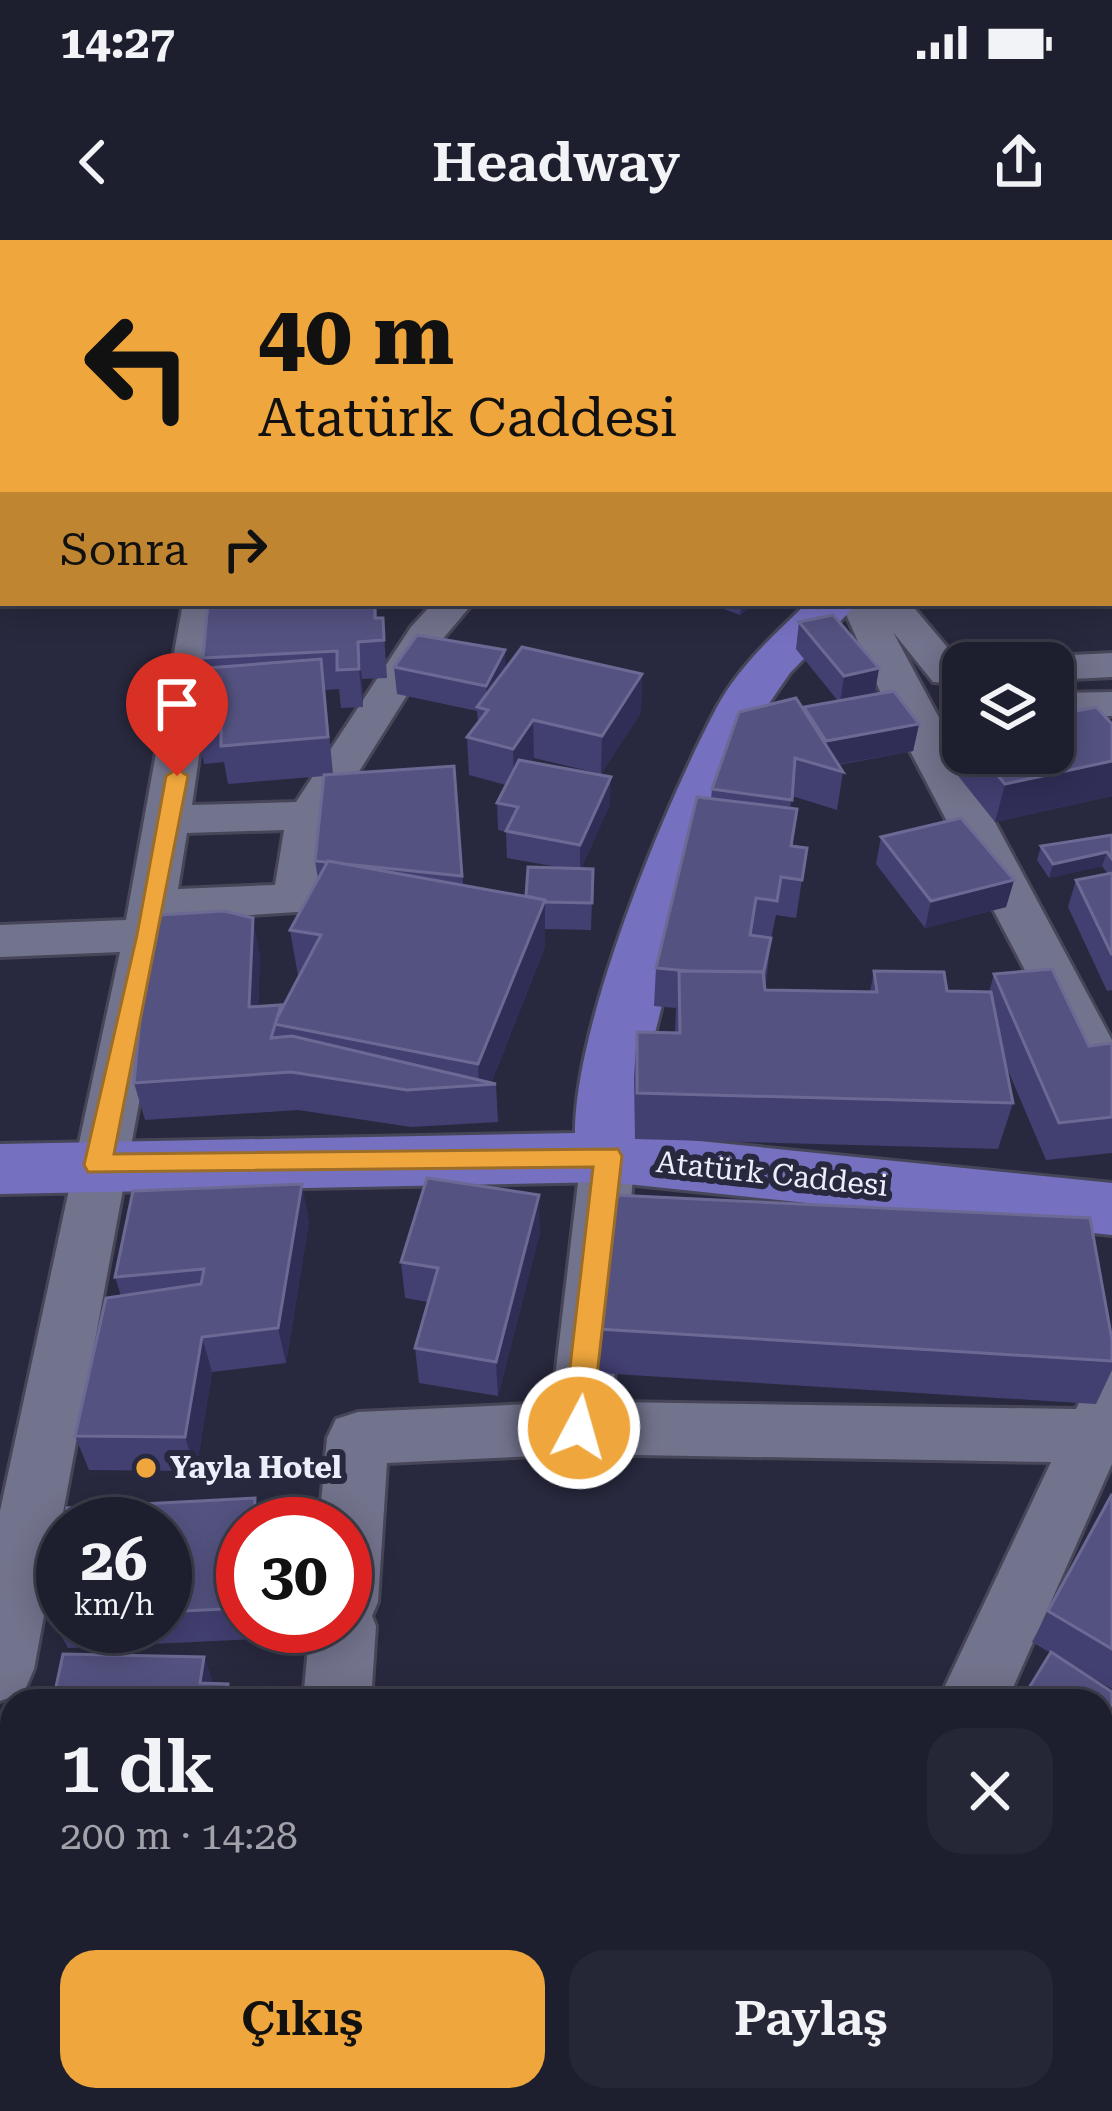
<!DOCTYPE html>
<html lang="tr">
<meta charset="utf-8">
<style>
:root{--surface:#1e1f2e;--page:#262736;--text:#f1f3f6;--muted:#a1a2aa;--line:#3c3d4a;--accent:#efa73d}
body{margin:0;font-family:"Roboto Serif",serif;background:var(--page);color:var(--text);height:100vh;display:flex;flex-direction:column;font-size:45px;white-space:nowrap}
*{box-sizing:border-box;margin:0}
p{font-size:39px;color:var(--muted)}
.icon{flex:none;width:66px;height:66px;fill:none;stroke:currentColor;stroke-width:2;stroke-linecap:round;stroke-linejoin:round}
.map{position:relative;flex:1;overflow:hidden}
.panel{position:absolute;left:0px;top:1449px;width:1113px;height:423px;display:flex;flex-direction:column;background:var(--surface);border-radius:36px 36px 0 0;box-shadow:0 6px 30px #0003,0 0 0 3px var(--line)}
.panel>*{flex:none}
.guide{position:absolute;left:0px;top:0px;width:1113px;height:366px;box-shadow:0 6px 30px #0003,0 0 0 3px var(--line);background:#efa73d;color:#111;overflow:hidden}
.tools{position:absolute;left:942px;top:402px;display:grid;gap:24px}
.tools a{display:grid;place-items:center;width:132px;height:132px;border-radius:24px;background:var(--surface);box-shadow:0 6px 30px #0003,0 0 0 3px var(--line);font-size:60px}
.speed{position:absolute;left:36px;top:1257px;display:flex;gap:24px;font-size:60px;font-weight:700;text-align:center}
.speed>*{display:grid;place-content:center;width:156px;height:156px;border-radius:50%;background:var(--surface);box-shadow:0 6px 30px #0003,0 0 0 3px var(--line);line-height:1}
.speed small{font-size:30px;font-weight:400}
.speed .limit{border:18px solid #d22;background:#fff;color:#111}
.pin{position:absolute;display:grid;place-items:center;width:102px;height:102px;color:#fff;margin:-123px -51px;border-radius:50% 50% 50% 0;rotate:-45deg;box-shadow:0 0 12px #0007}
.pin .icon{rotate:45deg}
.me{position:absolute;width:132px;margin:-66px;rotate:6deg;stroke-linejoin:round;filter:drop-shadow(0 0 9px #0008)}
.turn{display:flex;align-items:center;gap:42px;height:252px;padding:0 60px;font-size:54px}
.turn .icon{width:156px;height:156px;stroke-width:2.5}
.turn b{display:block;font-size:84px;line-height:102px}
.then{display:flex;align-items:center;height:114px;padding:0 60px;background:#0003;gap:24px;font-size:45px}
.round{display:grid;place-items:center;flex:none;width:126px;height:126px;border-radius:36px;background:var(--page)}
.head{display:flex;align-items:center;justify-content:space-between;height:204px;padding:0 60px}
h1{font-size:72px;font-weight:600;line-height:90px}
.action{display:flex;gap:24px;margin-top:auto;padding:24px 60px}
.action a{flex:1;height:138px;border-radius:36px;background:var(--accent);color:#111;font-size:48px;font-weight:600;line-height:138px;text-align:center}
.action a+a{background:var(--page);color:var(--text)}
.status{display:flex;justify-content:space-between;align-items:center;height:84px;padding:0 60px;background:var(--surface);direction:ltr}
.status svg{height:33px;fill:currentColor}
header{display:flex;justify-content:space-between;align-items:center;height:156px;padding:0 60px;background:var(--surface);font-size:54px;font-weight:600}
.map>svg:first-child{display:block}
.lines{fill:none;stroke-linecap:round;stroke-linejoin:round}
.minor-casing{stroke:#464658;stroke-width:6}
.major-casing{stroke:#464658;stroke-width:6}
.minor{fill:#72738c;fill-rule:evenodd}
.major{fill:#7571c0;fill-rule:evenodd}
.wall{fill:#423f71}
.shaded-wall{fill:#302e57}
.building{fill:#545280;stroke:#6c6a94;stroke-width:3}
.route{fill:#efa73d;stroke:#9b6d28;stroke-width:3}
.poi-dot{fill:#efa73d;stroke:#28293e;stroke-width:4.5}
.labels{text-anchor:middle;stroke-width:12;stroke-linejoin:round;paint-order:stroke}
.street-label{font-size:30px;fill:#edeefc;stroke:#28293e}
.poi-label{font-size:30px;font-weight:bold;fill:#edeefc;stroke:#28293e;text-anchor:start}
</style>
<div class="status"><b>14:27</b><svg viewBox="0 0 49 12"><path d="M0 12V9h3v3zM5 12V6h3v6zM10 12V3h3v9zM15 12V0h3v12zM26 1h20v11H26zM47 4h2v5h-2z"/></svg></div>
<header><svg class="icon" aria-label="back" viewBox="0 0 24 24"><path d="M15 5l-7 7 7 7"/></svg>Headway<svg class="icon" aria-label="share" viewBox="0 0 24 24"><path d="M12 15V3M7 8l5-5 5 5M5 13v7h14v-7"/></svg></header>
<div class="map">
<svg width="1112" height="1871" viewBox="0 0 1112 1871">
<rect width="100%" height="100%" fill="#28293e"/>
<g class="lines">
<defs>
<g id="minor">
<path d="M1110 252 1112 253V279L1110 278Z"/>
<rect x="1110" y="332" width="2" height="22"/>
<path d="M183 363H221L192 565 296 562 411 387 433 363H473L441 401 331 576 319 660 312 671 173 680 34 1429 24 1452 0 1461V1271L120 712 0 717V685L126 680ZM284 590 275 645 178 649 187 593Z"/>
<path d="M841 363H910L958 420 975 423H963V444L933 442 893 392 1112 800V866L1094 860 1086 847 886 465Z"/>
<path d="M1112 413V437L1053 440V423H1036L1053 416Z"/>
<path d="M1112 452V476L1053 477V453Z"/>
<path d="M608 897 627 903 635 917 612 1162 1076 1169 1091 1138 1112 1130V1224L1007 1461H938L1051 1222 579 1214 387 1223 378 1362 372 1376 376 1386 371 1461H303L310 1386H345V1284H319L327 1198 336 1179 358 1172 552 1163 581 917 589 903Z"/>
<path d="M1101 1806 1112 1810V1871H1072L1068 1860H1101Z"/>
<rect x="265" y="1860" width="80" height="11"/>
</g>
<g id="major">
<path d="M522 0H556L559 3H523Z"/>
<path d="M977 0H1011L1014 3H978Z"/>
<rect x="1110" y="174" width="2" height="27"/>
<rect x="0" y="313" width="3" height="28"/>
<path d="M807 363H858L790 433 768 465 683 680 639 858 640 895 1112 943V995L608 942 0 954V904L575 893C575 783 664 567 717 467 739 426 774 395 807 363Z"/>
</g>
</defs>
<use href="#minor" class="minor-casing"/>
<use href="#major" class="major-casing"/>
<use href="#minor" class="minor"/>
<use href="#major" class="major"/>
</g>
<g class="wall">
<path d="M376 363 377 378H383L387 438 362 439 363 467 341 468 339 449 325 450 333 534 454 526 463 645 526 656 563 628 507 618 506 592 498 590 497 563 506 545 469 535 467 497 478 483 477 471 397 454 394 427 642 434 641 472 601 534 534 518 531 522 610 564 581 629H593L591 690 545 689V707L491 843 496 844 498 882 411 887 298 870 145 880 134 843 260 716 258 767 282 770 299 737 298 736 290 690 318 639 315 621 324 536 228 544 224 522 204 524 196 486 205 429 203 418Z"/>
<path d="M708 363H755L740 375Z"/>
<path d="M799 382 879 428 875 454 919 484 913 511 838 525 843 532 837 570 792 556 790 569H797L792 606 807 608 796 678 776 675 771 699 765 750 870 752 874 731 947 751 989 752 994 734 1089 806 1112 803V913L1046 920 1004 821 1013 863 998 909 635 899 634 838 637 792 675 793 676 768 654 766 656 728 711 559 712 549 803 469 838 461 796 409Z"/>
<path d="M1112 484V556L995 582 955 532 963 497V513H1053Z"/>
<path d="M1112 595V750L1107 751 1068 667 1076 640 1108 634 1102 626 1049 638 1037 620 1041 606Z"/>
<path d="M881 597 1014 640 1006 667 925 688 876 624Z"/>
<path d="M309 981 286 1123 212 1132 196 1231 89 1230 75 1196 121 1056 115 1037Z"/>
<path d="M540 992 498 1156 419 1143 415 1108 428 1062 405 1058 401 1022Z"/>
<path d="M599 1089 1112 1100V1130L1096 1164 598 1133Z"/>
<path d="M1112 1254V1449L1032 1402Z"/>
<path d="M255 1258 263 1284H243V1386H259L258 1399 68 1408 52 1378 63 1377V1386H165V1284Z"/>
<path d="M12 1627V1739L0 1740V1628Z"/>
<path d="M12 1860H140V1871H9L7 1869Z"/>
</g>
<g class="shaded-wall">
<path d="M3 165V211H0V166Z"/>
<path d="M742 363H755L740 375Z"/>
<path d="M358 402 362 439 363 467 359 429Z"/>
<path d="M505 410 506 437 487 473 486 446Z"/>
<path d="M879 428 874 455 840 463 844 436Z"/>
<path d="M642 434 641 472 601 534 602 496Z"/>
<path d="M533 480 534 518 514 547 513 509Z"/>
<path d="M919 484 913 511 822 527 826 501Z"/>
<path d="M1112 521V556L995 582 1005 544Z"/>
<path d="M611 537 610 564 580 632V605Z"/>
<path d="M1107 612 1102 626 1049 638 1053 624Z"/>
<path d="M1014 640 1006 667 925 688 931 661Z"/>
<path d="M545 660V707L490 845H479L478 824Z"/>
<path d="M253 678 260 716 257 805 249 767Z"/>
<path d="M302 944 309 981 286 1123 278 1088Z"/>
<path d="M539 955 540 992 498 1156 496 1122Z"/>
<path d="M202 1097 212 1132 196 1231 185 1197Z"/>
<path d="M255 1258 263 1284H254Z"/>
<path d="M204 1417 212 1438 209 1461 200 1443Z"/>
<path d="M228 1444 235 1461H226Z"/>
<path d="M130 1860H140V1871Z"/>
</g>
<g class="building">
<path d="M3 86V165L0 166V87Z"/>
<path d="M208 363H375V378H383L384 400 358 402 359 429 337 430V411L203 418Z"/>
<path d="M833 375 879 428 844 436 799 382Z"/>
<path d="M417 395 505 410 486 446 394 427Z"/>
<path d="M522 407 642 434 602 496 533 480 513 509 467 497 488 470 477 467Z"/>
<path d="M321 419 328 497 221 506V484L196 486 195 429Z"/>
<path d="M894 451 919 484 826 501 804 467Z"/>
<path d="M796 458 843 532 795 518 792 560 712 549 739 472Z"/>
<path d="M1096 467 1112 484V521L1005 544 979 513H1053V476Z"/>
<path d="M519 520 611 537 580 605 506 591 518 567 497 563Z"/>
<path d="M454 526 462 636 315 621 324 535Z"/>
<path d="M697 557 797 569 791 606 807 608 802 640 781 637 777 661 756 658 750 695 771 698 763 735V732L688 731 656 728Z"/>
<path d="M961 578 1014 640 931 661 881 597Z"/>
<path d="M1112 595V619L1107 612 1053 624 1041 606Z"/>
<path d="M328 621 545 660 478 824 274 784 321 695 290 690Z"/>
<path d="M528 627 593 629 592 663 544 662 545 660 526 656Z"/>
<path d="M1112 633V715L1076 640Z"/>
<path d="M224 671 253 678 249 767 281 765 271 798 292 796 496 844 407 850 291 832 134 843 148 694 160 675Z"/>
<path d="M1052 729 1089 806 1112 803V877L1059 883 994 734Z"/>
<path d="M679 731 763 732 765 750 877 752 874 731 944 732 947 751 991 752 1013 863 637 853V792L680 793Z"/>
<path d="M427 938 539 955 496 1122 415 1108 438 1028 401 1022Z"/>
<path d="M302 944 278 1088 202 1097 185 1197 75 1196 106 1058 201 1044 204 1029 115 1037 133 951Z"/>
<path d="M614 955 1090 978 1112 1100V1121L599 1089Z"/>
<path d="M1112 1254V1409L1048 1371Z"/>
<path d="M255 1258 254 1284H243V1368L165 1372V1284H65L67 1268Z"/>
<path d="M63 1299V1377L52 1378Z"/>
<path d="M1051 1412 1112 1452V1565L1101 1585V1461H1021Z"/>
<path d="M63 1414 204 1417 200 1443 228 1444 226 1461H53Z"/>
<path d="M12 1627V1714L0 1715V1628Z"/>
<path d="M12 1820V1860H71L7 1869Z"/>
</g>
<path class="route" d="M177 529 188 536 114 914 618 909 622 916 590 1197H568L563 1188 593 927 88 932 84 925 137 695 166 536Z"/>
<circle class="poi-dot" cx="146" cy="1228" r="12"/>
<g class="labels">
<g class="street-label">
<text transform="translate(772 934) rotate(6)" y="10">Atatürk Caddesi</text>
</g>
<g class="poi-label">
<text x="170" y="1238">Yayla Hotel</text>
</g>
</g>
</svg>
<div class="tools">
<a><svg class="icon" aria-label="layers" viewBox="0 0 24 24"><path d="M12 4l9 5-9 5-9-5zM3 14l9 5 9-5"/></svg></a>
</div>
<div class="speed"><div>26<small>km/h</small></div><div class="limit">30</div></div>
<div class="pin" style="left:177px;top:536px;background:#d93025"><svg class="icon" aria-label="arrive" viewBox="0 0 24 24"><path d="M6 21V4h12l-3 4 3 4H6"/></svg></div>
<svg class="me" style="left:579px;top:1188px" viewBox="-20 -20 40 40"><circle r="17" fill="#efa73d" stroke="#fff" stroke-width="3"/><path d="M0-11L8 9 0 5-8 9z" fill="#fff"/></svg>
<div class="guide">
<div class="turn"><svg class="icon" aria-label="left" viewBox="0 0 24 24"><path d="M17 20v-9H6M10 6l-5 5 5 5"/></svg><div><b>40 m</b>Atatürk Caddesi</div></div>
<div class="then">Sonra<svg class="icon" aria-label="right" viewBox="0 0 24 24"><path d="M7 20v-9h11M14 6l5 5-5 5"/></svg></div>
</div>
<section class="panel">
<div class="head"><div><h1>1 dk</h1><p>200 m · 14:28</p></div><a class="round"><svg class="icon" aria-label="close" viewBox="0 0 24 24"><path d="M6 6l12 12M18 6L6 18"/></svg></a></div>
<div class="action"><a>Çıkış</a><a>Paylaş</a></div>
</section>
</div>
